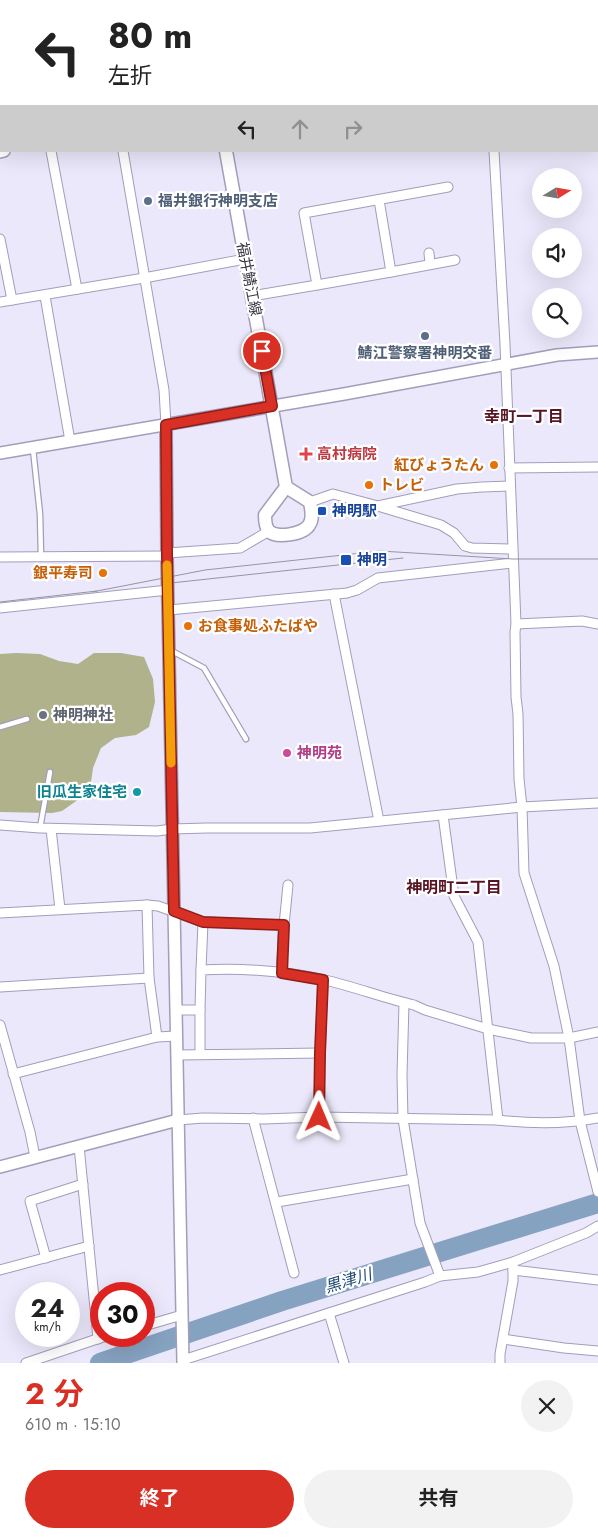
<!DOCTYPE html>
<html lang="ja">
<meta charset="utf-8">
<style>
:root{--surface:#fff;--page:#f2f2f2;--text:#222;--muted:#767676;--accent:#d93025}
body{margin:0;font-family:Jost,"Noto Sans JP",sans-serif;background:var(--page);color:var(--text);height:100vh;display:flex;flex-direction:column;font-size:19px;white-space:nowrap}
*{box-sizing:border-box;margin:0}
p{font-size:16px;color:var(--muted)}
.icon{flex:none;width:28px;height:28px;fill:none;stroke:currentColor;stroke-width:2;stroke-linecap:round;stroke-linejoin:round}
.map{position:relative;height:1363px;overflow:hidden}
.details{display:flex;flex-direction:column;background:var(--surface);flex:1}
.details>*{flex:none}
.guide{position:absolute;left:0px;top:0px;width:599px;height:152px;box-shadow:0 5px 20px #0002;background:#fff;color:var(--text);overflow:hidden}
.needle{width:32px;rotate:79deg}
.tools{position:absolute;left:532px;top:168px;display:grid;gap:10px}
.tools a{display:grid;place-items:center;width:50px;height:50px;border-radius:50%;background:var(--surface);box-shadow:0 5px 20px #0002;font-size:25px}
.speed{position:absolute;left:15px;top:1282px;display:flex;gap:10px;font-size:25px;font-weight:700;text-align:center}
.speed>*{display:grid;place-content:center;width:65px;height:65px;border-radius:50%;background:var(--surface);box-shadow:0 5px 20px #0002;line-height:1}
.speed small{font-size:12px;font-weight:400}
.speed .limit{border:8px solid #d22;background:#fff;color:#111}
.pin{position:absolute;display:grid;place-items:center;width:42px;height:42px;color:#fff;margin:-21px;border:2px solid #fff;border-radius:50%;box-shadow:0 1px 5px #0007}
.me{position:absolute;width:55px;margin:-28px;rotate:1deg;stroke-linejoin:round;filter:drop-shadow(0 0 4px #0008)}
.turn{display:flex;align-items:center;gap:18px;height:105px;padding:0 25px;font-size:22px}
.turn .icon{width:65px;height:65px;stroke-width:2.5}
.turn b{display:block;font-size:35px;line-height:42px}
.lanes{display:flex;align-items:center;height:48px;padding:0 25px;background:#0003;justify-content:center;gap:25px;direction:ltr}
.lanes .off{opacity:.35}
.round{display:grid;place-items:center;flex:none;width:52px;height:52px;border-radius:26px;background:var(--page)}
.overview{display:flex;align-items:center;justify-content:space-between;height:85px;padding:0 25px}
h1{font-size:30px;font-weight:700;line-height:38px;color:var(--accent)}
.cta{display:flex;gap:10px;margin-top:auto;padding:10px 25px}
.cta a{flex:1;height:58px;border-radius:30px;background:var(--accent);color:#fff;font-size:20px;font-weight:700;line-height:58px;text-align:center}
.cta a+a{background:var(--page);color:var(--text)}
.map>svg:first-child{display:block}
.forest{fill:#afb28b}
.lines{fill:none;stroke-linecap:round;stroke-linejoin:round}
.river{stroke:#86a2c1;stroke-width:20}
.service-casing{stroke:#a39dba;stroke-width:7}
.minor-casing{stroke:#a39dba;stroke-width:11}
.tertiary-casing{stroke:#a39dba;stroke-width:14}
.secondary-casing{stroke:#a39dba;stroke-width:15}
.service{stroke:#fff;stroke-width:4.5}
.minor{stroke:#fff;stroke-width:9}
.tertiary{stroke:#fff;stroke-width:11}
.secondary{stroke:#fff;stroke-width:12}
.tram{stroke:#9794a4;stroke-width:1}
.route-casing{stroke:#8d1f18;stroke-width:12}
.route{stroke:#d93025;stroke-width:9}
.slow{stroke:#f59e0b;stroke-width:9}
.service-dot{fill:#5c6f8a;stroke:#fff;stroke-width:2}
.health-dot{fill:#e0444e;stroke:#fff;stroke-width:2}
.food-dot{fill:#e8710a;stroke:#fff;stroke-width:2}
.transit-dot{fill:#1a4fb4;stroke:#fff;stroke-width:2}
.worship-dot{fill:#6b7280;stroke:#fff;stroke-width:2}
.hotel-dot{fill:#d1479c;stroke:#fff;stroke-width:2}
.culture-dot{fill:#0f9aa8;stroke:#fff;stroke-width:2}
.labels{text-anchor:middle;stroke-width:4.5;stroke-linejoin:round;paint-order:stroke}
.service-label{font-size:15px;font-weight:bold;fill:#4e5e75;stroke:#fff;text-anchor:start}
.street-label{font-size:15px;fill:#3a3844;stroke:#fff}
.health-label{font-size:15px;font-weight:bold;fill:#be3a42;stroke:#fff;text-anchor:start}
.food-label{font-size:15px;font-weight:bold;fill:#c56008;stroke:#fff;text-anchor:end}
.transit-label{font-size:15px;font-weight:bold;fill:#164399;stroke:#fff;text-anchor:start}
.worship-label{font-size:15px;font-weight:bold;fill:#5b616d;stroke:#fff;text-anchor:start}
.hotel-label{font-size:15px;font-weight:bold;fill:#b23c85;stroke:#fff;text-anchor:start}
.culture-label{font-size:15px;font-weight:bold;fill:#0d838f;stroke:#fff;text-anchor:end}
.neighbourhood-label{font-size:16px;font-weight:bold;fill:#591424;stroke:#fff}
.water-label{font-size:16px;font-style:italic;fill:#1e4871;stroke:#fff}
</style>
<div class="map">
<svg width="598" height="1363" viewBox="0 0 598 1363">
<rect width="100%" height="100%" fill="#ebe8fb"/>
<path class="forest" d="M16 653 40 654 59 661 78 664 94 653H121L144 657 153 679 155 702 149 727 136 735 115 738 101 748 93 768 91 782 79 799 62 811 52 813 0 812V654Z"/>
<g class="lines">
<path class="river" d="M100 1363 282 1301 598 1203"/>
<defs>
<g id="service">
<path d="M33 449 40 514 41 556"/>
<path d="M170 650 204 668 246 739"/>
<path d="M0 727 27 719"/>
<path d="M40 828 50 772"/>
</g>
<g id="minor">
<path d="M44 0V1"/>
<path d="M96 0 97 1"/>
<path d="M308 0V1"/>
<path d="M411 0V1"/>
<path d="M487 0V1"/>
<path d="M471 1 472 0"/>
<path d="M0 53H1"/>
<path d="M51 151 77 289"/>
<path d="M123 151 164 390 166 425"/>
<path d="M494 151 505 344 516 624 515 632 516 697 518 714 519 779 522 807 524 873 554 966 569 1038 580 1121 598 1192"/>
<path d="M0 239 12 300"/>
<path d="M429 253 430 264"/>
<path d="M391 272 455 260"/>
<path d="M317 285 391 272 379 200"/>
<path d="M45 296 70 441"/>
<path d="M252 296 317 285 304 213 448 187"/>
<path d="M0 302 144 278 245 259"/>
<path d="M509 468 598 467"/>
<path d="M310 502 333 494 378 506 457 489 482 487 510 486"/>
<path d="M381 507 441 525 454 533 465 546 472 548 512 549"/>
<path d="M167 553 240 548 269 531"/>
<path d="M0 557 167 556"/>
<path d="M334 594 379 821"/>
<path d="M0 608 168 590"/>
<path d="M169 610 347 593 357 590 378 578 513 563"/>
<path d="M516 624 582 621 598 624"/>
<path d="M443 815 454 896 478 942 498 1120"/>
<path d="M0 825 40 828 157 831 172 829 207 828H310L522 807 598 803"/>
<path d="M51 829 60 909"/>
<path d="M147 905 158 906 203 922"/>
<path d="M0 913 147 905 149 978 157 1037 176 1036"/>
<path d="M201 970 203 922 284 925"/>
<path d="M281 973 284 925 288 885"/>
<path d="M0 987 149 978"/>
<path d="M404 1003 402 1075 403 1119 420 1223 440 1276"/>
<path d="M176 1010H200L201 970C241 968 286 971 325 980 355 987 384 998 414 1005L425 1010 488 1029 531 1038H569L598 1032"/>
<path d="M200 1010V1054"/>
<path d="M0 1025 30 1132 35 1157"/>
<path d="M177 1055 320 1053"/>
<path d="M13 1074 157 1037"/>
<path d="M319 1117 320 1053 323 980"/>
<path d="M253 1118 294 1273"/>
<path d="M178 1120 203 1118 264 1119 319 1117 498 1120C531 1124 566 1124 598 1118"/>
<path d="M79 1146 98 1339"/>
<path d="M277 1202 413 1179"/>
<path d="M46 1258 30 1201 83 1184"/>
<path d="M0 1270 89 1246"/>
<path d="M513 1270 598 1280"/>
<path d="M329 1313 344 1363"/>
<path d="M144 1326 182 1315"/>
<path d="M503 1339 564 1348 598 1351"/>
<path d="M183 1360 425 1282 440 1276 478 1272 513 1262 586 1233 598 1226"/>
<path d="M26 1363 106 1336"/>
<path d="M500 1363V1354L513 1281V1262"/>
</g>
<g id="tertiary">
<path d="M0 152 4 151"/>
<path d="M166 425 167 556 183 1363"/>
<path d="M0 453 344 394 557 355 598 352"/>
<path d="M0 1167 178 1120"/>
</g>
<g id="secondary">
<path d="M200 0V1"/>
<path d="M226 151 286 487 265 515C265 520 265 527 269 531 276 539 304 534 309 525 314 518 311 509 310 502L286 487"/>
</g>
</defs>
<use href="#service" class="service-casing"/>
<use href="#minor" class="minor-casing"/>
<use href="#tertiary" class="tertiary-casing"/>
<use href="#secondary" class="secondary-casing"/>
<use href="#service" class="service"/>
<use href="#minor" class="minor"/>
<use href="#tertiary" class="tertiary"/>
<use href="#secondary" class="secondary"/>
<g class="tram">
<path d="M171 583 403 558"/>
<path d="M92 592 205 570 380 551 513 559H598"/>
<path d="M0 602 97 591"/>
</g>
</g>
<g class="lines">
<defs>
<path id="route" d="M262 351 272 406 166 425 167 556 174 911 203 922 284 925 282 973 323 980 320 1053 319 1117"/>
</defs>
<use href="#route" class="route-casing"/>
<use href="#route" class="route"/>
<path class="slow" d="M167 565 171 763"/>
</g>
<g class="service-dot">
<circle cx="148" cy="201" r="5"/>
<circle cx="425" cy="336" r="5"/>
</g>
<path class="health-dot" d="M303.5 446.5h5v5h5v5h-5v5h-5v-5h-5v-5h5z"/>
<g class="food-dot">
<circle cx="494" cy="465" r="5"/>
<circle cx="369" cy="485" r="5"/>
<circle cx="103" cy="573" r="5"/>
<circle cx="188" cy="626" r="5"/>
</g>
<g class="transit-dot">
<rect x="317" y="506" width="10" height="10" rx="2.5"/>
<rect x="340" y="554" width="12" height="12" rx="2.5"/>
</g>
<circle class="worship-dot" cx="43" cy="715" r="5"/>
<circle class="hotel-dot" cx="287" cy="753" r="5"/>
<circle class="culture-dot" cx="137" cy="792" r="5"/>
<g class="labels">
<g class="service-label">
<text x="158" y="206">福井銀行神明支店</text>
<text x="425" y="358" text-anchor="middle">鯖江警察署神明交番</text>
</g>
<g class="street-label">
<text transform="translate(249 279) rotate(79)" y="5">福井鯖江線</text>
</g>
<g class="health-label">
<text x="317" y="459">高村病院</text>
</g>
<g class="food-label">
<text x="484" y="470">紅びょうたん</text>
<text x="379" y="490" text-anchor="start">トレビ</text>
<text x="93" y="578">銀平寿司</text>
<text x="198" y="631" text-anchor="start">お食事処ふたばや</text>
</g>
<g class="transit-label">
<text x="332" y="516">神明駅</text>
<text x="357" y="565">神明</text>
</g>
<g class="worship-label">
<text x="53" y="720">神明神社</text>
</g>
<g class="hotel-label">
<text x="297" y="758">神明苑</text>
</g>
<g class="culture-label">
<text x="127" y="797">旧瓜生家住宅</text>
</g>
<g class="neighbourhood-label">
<text x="524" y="422">幸町一丁目</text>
<text x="454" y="893">神明町二丁目</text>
</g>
<g class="water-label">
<text transform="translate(348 1280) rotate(-17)" y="6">黒津川</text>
</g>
</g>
</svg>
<div class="tools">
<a><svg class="needle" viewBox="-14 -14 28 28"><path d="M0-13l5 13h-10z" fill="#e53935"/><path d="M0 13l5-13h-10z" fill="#767676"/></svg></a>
<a><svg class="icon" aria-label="sound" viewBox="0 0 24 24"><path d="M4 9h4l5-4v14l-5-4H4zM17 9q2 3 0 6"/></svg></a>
<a><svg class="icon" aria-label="search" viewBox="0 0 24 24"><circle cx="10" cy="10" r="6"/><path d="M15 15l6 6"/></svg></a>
</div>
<div class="speed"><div>24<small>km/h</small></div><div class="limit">30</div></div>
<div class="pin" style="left:262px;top:351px;background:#d93025"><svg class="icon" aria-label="arrive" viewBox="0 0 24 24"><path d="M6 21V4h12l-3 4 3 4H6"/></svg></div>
<svg class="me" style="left:319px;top:1117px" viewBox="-20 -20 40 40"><path d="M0-17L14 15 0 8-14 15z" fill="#d93025" stroke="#fff" stroke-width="4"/></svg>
<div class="guide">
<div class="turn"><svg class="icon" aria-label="left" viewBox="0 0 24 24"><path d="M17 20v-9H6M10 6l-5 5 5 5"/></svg><div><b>80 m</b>左折</div></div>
<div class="lanes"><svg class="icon" aria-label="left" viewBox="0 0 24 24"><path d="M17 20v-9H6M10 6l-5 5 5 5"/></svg><svg class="icon off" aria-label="ahead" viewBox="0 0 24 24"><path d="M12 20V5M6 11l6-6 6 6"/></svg><svg class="icon off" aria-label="right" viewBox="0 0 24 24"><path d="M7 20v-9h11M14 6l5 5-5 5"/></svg></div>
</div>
</div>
<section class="details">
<div class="overview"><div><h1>2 分</h1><p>610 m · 15:10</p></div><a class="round"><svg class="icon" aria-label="close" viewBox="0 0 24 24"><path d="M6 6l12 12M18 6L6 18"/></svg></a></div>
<div class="cta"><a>終了</a><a>共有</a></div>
</section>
